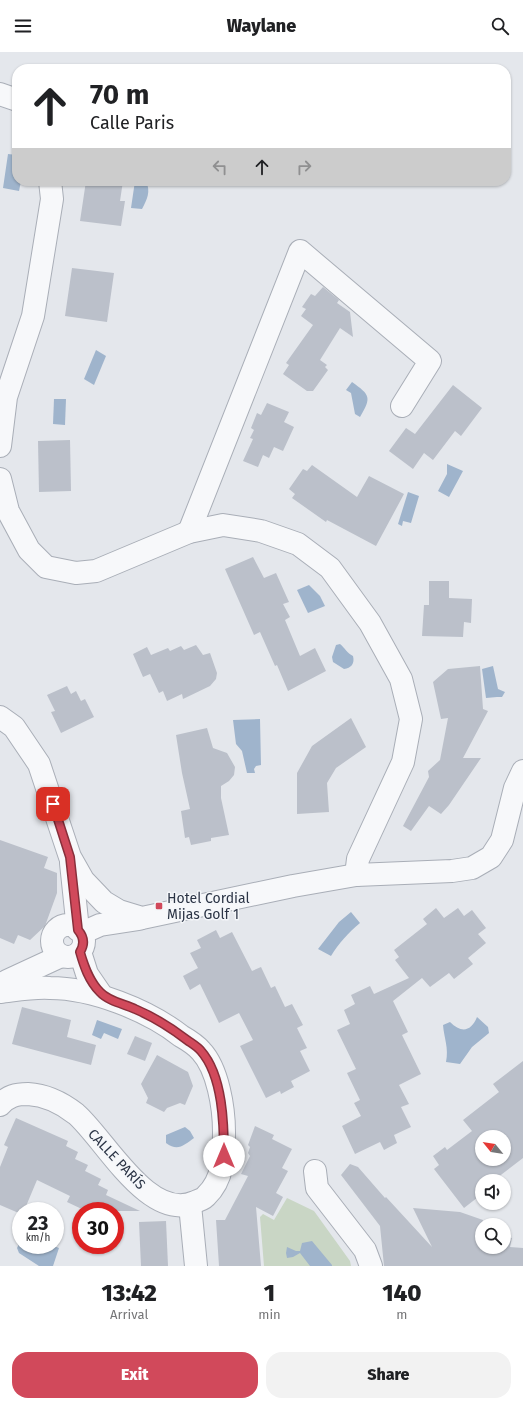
<!DOCTYPE html>
<meta charset="utf-8">
<style>
:root{--surface:#fff;--page:#f2f2f2;--text:#202124;--muted:#757577;--accent:#d1495b}
body{margin:0;font-family:"Fira Sans",sans-serif;background:var(--page);color:var(--text);height:100vh;display:flex;flex-direction:column;font-size:15px;white-space:nowrap}
*{box-sizing:border-box;margin:0}
p{font-size:13px;color:var(--muted)}
.icon{flex:none;width:22px;height:22px;fill:none;stroke:currentColor;stroke-width:2;stroke-linecap:round;stroke-linejoin:round}
.map{position:relative;height:1214px;overflow:hidden}
.panel{display:flex;flex-direction:column;background:var(--surface);flex:1}
.panel>*{flex:none}
.banner{position:absolute;left:12px;top:12px;width:499px;height:122px;border-radius:16px;box-shadow:0 1px 3px #0004;background:#fff;color:var(--text);overflow:hidden}
.needle{width:26px;rotate:300deg}
.buttons{position:absolute;left:475px;top:1078px;display:grid;gap:8px}
.buttons a{display:grid;place-items:center;width:36px;height:36px;border-radius:50%;background:var(--surface);box-shadow:0 1px 3px #0004;font-size:20px}
.speed{position:absolute;left:12px;top:1150px;display:flex;gap:8px;font-size:20px;font-weight:700;text-align:center}
.speed>*{display:grid;place-content:center;width:52px;height:52px;border-radius:50%;background:var(--surface);box-shadow:0 1px 3px #0004;line-height:1}
.speed small{font-size:10px;font-weight:400}
.speed .limit{border:6px solid #d22;background:#fff;color:#111}
.pin{position:absolute;display:grid;place-items:center;width:34px;height:34px;color:#fff;margin:-17px;border-radius:8px;box-shadow:0 2px 6px #0006}
.me{position:absolute;width:44px;margin:-22px;rotate:0deg;stroke-linejoin:round;filter:drop-shadow(0 0 3px #0008)}
.turn{display:flex;align-items:center;gap:14px;height:84px;padding:0 12px;font-size:18px}
.turn .icon{width:52px;height:52px;stroke-width:2.5}
.turn b{display:block;font-size:28px;line-height:34px}
.lanes{display:flex;align-items:center;height:38px;padding:0 12px;background:#0003;justify-content:center;gap:20px;direction:ltr}
.lanes .off{opacity:.35}
.eta{display:flex;justify-content:space-evenly;align-items:center;height:68px;text-align:center}
.eta b{font-size:24px;font-weight:800;line-height:28px}
.action{display:flex;gap:8px;margin-top:auto;padding:8px 12px}
.action a{flex:1;height:46px;border-radius:16px;background:var(--accent);color:#fff;font-size:16px;font-weight:800;line-height:46px;text-align:center}
.action a+a{background:var(--page);color:var(--text)}
header{display:flex;justify-content:space-between;align-items:center;height:52px;padding:0 12px;background:var(--surface);font-size:18px;font-weight:800}
.map>svg:first-child{display:block}
.green{fill:#c9d6c5}
.water{fill:#9fb4cc}
.building{fill:#bbc0ca;fill-rule:evenodd}
.lines{fill:none;stroke-linecap:round;stroke-linejoin:round}
.minor-casing{stroke:#a9aeb7;stroke-width:24}
.minor{stroke:#f7f8fa;stroke-width:22}
.route-casing{stroke:#882f3b;stroke-width:10}
.route{stroke:#d1495b;stroke-width:7}
.poi-dot{fill:#d1495b;stroke:#f4f6f9;stroke-width:1.5}
.labels{text-anchor:middle;stroke-width:3;stroke-linejoin:round;paint-order:stroke}
.poi-label{font-size:14px;fill:#2b3445;stroke:#f4f6f9;text-anchor:start}
.street-label{font-size:14px;fill:#2b3445;stroke:#f4f6f9}
</style>
<header><svg class="icon" aria-label="menu" viewBox="0 0 24 24"><path d="M4 6h16M4 12h16M4 18h16"/></svg>Waylane<svg class="icon" aria-label="search" viewBox="0 0 24 24"><circle cx="10" cy="10" r="6"/><path d="M15 15l6 6"/></svg></header>
<div class="map">
<svg width="523" height="1214" viewBox="0 0 523 1214">
<rect width="100%" height="100%" fill="#e4e7ec"/>
<path class="green" d="M287 1146 314 1159 350 1209 351 1214H264L260 1165 263 1162 274 1168Z"/>
<g class="water">
<path d="M8 102 17 103V129H21L19 139 3 136Z"/>
<path d="M135 129H146C151 140 147 147 142 157L131 156Z"/>
<path d="M96 298 106 304 94 333 84 327Z"/>
<path d="M352 330C370 343 372 345 360 365L355 362 351 341 346 338Z"/>
<path d="M54 347H66L65 373 53 372Z"/>
<path d="M447 412 463 419 449 445 438 439 447 422Z"/>
<path d="M408 440 419 444 411 471 403 469 402 474 398 472Z"/>
<path d="M309 533 320 544 325 554 308 561 297 538Z"/>
<path d="M340 592C345 596 347 601 353 604 355 612 351 616 344 617L333 610 332 605 336 593Z"/>
<path d="M493 614 498 637 505 640 502 645H497L486 646 482 617Z"/>
<path d="M260 667 261 713 256 714 254 717 255 721H247L242 699 236 692 233 668Z"/>
<path d="M351 860 360 871C348 881 339 891 331 904L318 897 339 870Z"/>
<path d="M477 965 488 975 489 981 472 995 460 1012 446 1010C449 996 444 986 443 973L450 970C461 981 471 980 477 965Z"/>
<path d="M97 968 122 977 118 987 104 981 101 987 92 983Z"/>
<path d="M185 1075 190 1079 194 1086C184 1093 178 1100 166 1091V1083Z"/>
<path d="M21 1188V1193H35L36 1196 39 1197 43 1193H51L59 1196 53 1214H39L19 1201 17 1196Z"/>
<path d="M312 1189 332 1213V1214H310L300 1201 293 1205 287 1206 286 1201 287 1195 296 1199H300L302 1191Z"/>
</g>
<g class="building">
<path d="M86 129H123L120 149H125L121 174 80 169Z"/>
<path d="M72 216 114 221 107 270 65 264Z"/>
<path d="M323 235 339 248 337 251 350 260 353 285 340 276 320 308 327 313 325 315 328 318 313 339H307L283 322 289 313 286 311 313 273 301 264 306 257 302 255 311 242 315 244Z"/>
<path d="M453 333 482 356 461 384 455 379 433 408 424 401 413 417 389 399 406 376 415 382Z"/>
<path d="M267 351 289 360 284 370 294 375 283 399 274 395 269 406 263 403 258 415 243 409 253 387 250 386 254 378 251 376 257 361 261 363Z"/>
<path d="M70 388 71 439 39 440 38 389Z"/>
<path d="M312 413 357 445 369 424 404 442 376 494 327 468 326 470 292 446 295 442 289 437 303 417 307 419Z"/>
<path d="M253 505 264 526 276 521 289 550 283 552 290 565 285 568 300 604 315 596 326 619 288 639 277 613 275 614 260 580 254 583 225 517Z"/>
<path d="M429 529H449V546L472 547 471 571 464 570 463 585 422 584 424 553H429Z"/>
<path d="M196 593 203 603 210 601 217 621 216 627 210 634 183 647 182 642 167 649 163 639 159 641 150 622 143 625 133 602 147 595 151 603 168 596 170 599 181 594 184 598Z"/>
<path d="M480 614 483 657 488 659 463 706H481L449 753 441 762 429 754 411 779 403 774 429 725 428 719 440 708 448 666 441 667 433 630 448 617Z"/>
<path d="M67 634 71 642 76 639 81 649 85 647 94 665 61 681 51 660 55 659 47 643Z"/>
<path d="M351 666 366 695 336 716 327 731 329 760 297 762V721L312 694Z"/>
<path d="M207 676 213 696 227 701 235 715 234 723 229 729 221 734V746L229 783 211 786V789L191 793 189 785 185 786 181 759 190 757 182 721 176 683Z"/>
<path d="M0 788 48 805 44 816 57 821V841L45 874 30 888 18 883 14 892 0 886Z"/>
<path d="M436 856 444 866 458 856 464 864 472 858 486 876 478 882 486 891 468 906 473 912 454 927 449 921 430 935 422 926 393 949 408 980 402 983 421 1022 399 1033 409 1052 401 1055 411 1075 394 1083 397 1091 384 1098 380 1090 355 1102 342 1074 361 1064 354 1051 360 1048 347 1021 356 1017 337 978 350 972 344 958 355 952 351 943 370 934 374 942 409 926 395 908 399 905 394 898 427 872 423 867Z"/>
<path d="M216 878 220 886 232 880 252 919 261 915 271 936 275 934 285 955 292 952 303 973 297 976 307 996 300 999 310 1019 291 1029 294 1035 281 1042 280 1039 266 1046 240 994 253 988 239 961 219 971 200 932 190 938 183 924 198 916 190 901 201 896 197 888Z"/>
<path d="M22 955 71 968 67 985 96 993 91 1013 12 992Z"/>
<path d="M135 984 152 991 145 1009 127 1002Z"/>
<path d="M157 1003 188 1020 193 1034 185 1053 180 1051 167 1056 164 1060 146 1051 148 1046 141 1032Z"/>
<path d="M523 1009V1106L493 1129H482V1142L464 1156 434 1117 439 1113 433 1104 445 1095 447 1098 472 1079 463 1068 499 1040 493 1032ZM482 1085H504V1107H482Z"/>
<path d="M16 1066 68 1089 66 1094 78 1100 75 1107 88 1113 85 1119 101 1127 98 1133 108 1138 106 1143 140 1159H86L67 1150 70 1144 37 1128 24 1159H21V1162L0 1153V1115L8 1095 4 1093Z"/>
<path d="M255 1074 274 1083 272 1087 292 1097 282 1116 288 1119 276 1141 283 1145 273 1164 256 1155 261 1214H219L216 1168H225L248 1124 241 1122 250 1104 248 1101 250 1095 248 1093Z"/>
<path d="M350 1112 358 1115 385 1146 386 1145 432 1195 413 1156 460 1160 483 1168 482 1173V1195H504V1185L512 1186 510 1195 523 1196V1214H384L380 1174 341 1123Z"/>
<path d="M166 1169 168 1214H141L139 1170Z"/>
</g>
<g class="lines">
<defs>
<g id="minor">
<path d="M0 42 17 48"/>
<path d="M0 394 6 345 33 264 52 147 50 129"/>
<path d="M0 427 8 459 29 498 46 515 76 521 96 519 189 480 223 473 261 479 298 492 330 516 370 571 401 627 411 667 403 710 358 807 356 823"/>
<path d="M189 480 300 199 430 309 402 354"/>
<path d="M0 665 14 675 39 712 70 805 83 828 104 850 119 859 142 866 293 834 356 823 452 819 472 816 491 805 502 788 515 736 523 719"/>
<path d="M71 811 78 878"/>
<circle cx="68" cy="889" r="16"/>
<path d="M82 881 100 873 139 867"/>
<path d="M80 900 87 922 100 941"/>
<path d="M0 933 7 929 61 904"/>
<path d="M0 940C17 938 33 935 50 936 92 936 148 958 181 984 188 988 196 993 201 999 218 1017 224 1056 224 1080 224 1102 224 1127 206 1144 204 1147 199 1148 195 1150 149 1171 105 1087 76 1062 62 1051 46 1043 28 1042 16 1042 8 1044 0 1053"/>
<path d="M315 1119 317 1136 365 1198 371 1214"/>
<path d="M190 1153 196 1214"/>
</g>
</defs>
<use href="#minor" class="minor-casing"/>
<use href="#minor" class="minor"/>
</g>
<g class="lines">
<defs>
<path id="route" d="M53 752 70 805 78 878C84 885 85 892 80 900 84 914 89 929 100 940 108 949 124 952 135 957 154 965 170 975 187 988 191 991 198 995 201 999 223 1024 224 1073 224 1104"/>
</defs>
<use href="#route" class="route-casing"/>
<use href="#route" class="route"/>
</g>
<rect class="poi-dot" x="155" y="850" width="8" height="8" rx="2"/>
<g class="labels">
<g class="poi-label">
<text x="167" y="851">Hotel Cordial<tspan x="167" dy="16">Mijas Golf 1</tspan></text>
</g>
<g class="street-label">
<text transform="translate(117 1107) rotate(47)" y="5">CALLE PARÍS</text>
</g>
</g>
</svg>
<div class="buttons">
<a><svg class="needle" viewBox="-14 -14 28 28"><path d="M0-13l5 13h-10z" fill="#e53935"/><path d="M0 13l5-13h-10z" fill="#757577"/></svg></a>
<a><svg class="icon" aria-label="sound" viewBox="0 0 24 24"><path d="M4 9h4l5-4v14l-5-4H4zM17 9q2 3 0 6"/></svg></a>
<a><svg class="icon" aria-label="search" viewBox="0 0 24 24"><circle cx="10" cy="10" r="6"/><path d="M15 15l6 6"/></svg></a>
</div>
<div class="speed"><div>23<small>km/h</small></div><div class="limit">30</div></div>
<div class="pin" style="left:53px;top:752px;background:#d93025"><svg class="icon" aria-label="arrive" viewBox="0 0 24 24"><path d="M6 21V4h12l-3 4 3 4H6"/></svg></div>
<svg class="me" style="left:224px;top:1104px" viewBox="-20 -20 40 40"><circle r="19" fill="#fff"/><path d="M0-13L10 11 0 6-10 11z" fill="#d1495b"/></svg>
<div class="banner">
<div class="turn"><svg class="icon" aria-label="ahead" viewBox="0 0 24 24"><path d="M12 20V5M6 11l6-6 6 6"/></svg><div><b>70 m</b>Calle Paris</div></div>
<div class="lanes"><svg class="icon off" aria-label="left" viewBox="0 0 24 24"><path d="M17 20v-9H6M10 6l-5 5 5 5"/></svg><svg class="icon" aria-label="ahead" viewBox="0 0 24 24"><path d="M12 20V5M6 11l6-6 6 6"/></svg><svg class="icon off" aria-label="right" viewBox="0 0 24 24"><path d="M7 20v-9h11M14 6l5 5-5 5"/></svg></div>
</div>
</div>
<section class="panel">
<div class="eta">
<div><b>13:42</b><p>Arrival</p></div>
<div><b>1</b><p>min</p></div>
<div><b>140</b><p>m</p></div>
</div>
<div class="action"><a>Exit</a><a>Share</a></div>
</section>
